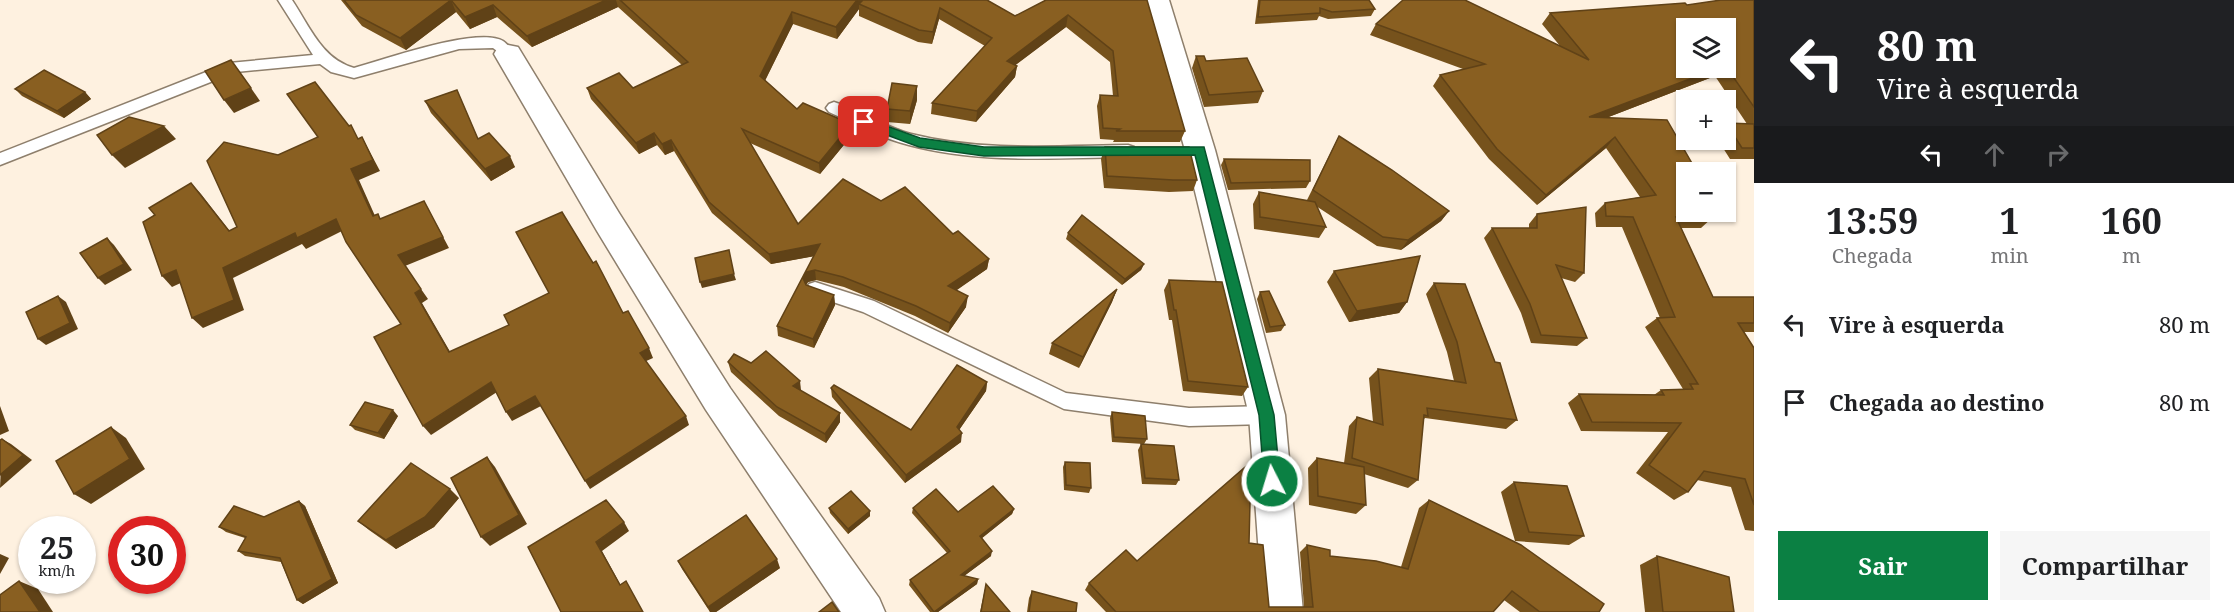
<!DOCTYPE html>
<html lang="pt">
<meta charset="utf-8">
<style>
:root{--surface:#fff;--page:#f6f6f6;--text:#202124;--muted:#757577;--accent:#0b8043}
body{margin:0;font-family:"Noto Serif",serif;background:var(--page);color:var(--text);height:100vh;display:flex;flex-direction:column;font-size:22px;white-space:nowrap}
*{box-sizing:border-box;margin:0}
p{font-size:20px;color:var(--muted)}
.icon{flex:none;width:33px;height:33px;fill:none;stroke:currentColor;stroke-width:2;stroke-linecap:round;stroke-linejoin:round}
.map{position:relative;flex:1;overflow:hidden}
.side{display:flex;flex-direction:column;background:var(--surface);width:480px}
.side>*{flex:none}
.top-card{background:#202124;color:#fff;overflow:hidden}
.fabs{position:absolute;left:1676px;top:18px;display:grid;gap:12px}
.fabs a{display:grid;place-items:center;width:60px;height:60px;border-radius:0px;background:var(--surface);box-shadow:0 2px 4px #0004;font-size:30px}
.speed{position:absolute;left:18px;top:516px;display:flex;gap:12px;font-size:30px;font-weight:700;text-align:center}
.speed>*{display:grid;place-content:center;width:78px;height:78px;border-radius:50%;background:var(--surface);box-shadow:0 2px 4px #0004;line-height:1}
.speed small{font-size:15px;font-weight:400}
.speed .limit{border:9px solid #d22;background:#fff;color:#111}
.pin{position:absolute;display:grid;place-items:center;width:51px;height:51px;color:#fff;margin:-26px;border-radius:12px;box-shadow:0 3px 9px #0006}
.me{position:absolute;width:66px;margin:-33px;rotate:355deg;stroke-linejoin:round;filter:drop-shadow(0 0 4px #0008)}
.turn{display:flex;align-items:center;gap:21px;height:126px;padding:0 24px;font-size:27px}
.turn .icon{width:78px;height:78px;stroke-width:2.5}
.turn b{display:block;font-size:42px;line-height:51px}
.lanes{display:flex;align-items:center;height:57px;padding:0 24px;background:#0003;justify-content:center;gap:30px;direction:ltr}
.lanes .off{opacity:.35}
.eta{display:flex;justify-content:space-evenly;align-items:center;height:102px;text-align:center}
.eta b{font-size:36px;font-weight:700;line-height:42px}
.cta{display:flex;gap:12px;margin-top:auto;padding:12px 24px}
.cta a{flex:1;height:69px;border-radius:0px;background:var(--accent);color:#fff;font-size:24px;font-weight:700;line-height:69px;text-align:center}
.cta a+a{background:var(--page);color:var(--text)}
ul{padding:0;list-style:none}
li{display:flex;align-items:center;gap:18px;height:78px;padding:0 24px}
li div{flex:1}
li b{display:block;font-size:22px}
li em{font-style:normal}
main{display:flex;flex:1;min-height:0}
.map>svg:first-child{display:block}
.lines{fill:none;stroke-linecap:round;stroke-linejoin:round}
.service-casing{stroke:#8e7f6c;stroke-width:3}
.minor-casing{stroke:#8e7f6c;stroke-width:3}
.service{fill:#fff;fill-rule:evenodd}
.minor{fill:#fff;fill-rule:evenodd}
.wall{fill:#76521c;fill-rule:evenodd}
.shaded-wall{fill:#604217}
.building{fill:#895f21;stroke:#604217;stroke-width:1.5}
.route{fill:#0b8043;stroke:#07532c;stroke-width:1.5}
</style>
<main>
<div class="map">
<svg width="1754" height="612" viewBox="0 0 1754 612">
<rect width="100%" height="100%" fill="#fef1e0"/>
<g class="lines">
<defs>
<g id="service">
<path d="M278 0H292C310 27 322 59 354 68 383 60 478 26 503 41 507 44 512 49 515 54L508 59 493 48 459 49 354 78 331 72 320 64 236 72 0 165V153L229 63 313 55Z"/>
<path d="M834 102C861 110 884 127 911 134 982 152 1056 146 1128 145L1134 147 1136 151 1134 155 1128 157C1056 158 980 164 909 145 881 138 855 124 829 112L826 108 829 104Z"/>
<path d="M815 282 874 301 1066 393 1189 408 1267 406 1274 409 1277 415 1274 421 1267 424 1189 426 1064 409 863 312 809 294 806 289 809 284Z"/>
</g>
<g id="minor">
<path d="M1143 0H1169L1215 150 1285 415 1303 612H1263L1249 415 1185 150Z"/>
<path d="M508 45 518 47 619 213 730 388 879 598 885 612H841L706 410 597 231 494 54 498 47Z"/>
</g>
</defs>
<use href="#service" class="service-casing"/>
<use href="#minor" class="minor-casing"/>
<use href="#service" class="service"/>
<use href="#minor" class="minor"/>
</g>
<g class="wall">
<path d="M341 0H987L1015 16 1147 0 1185 131 1180 142H1113L1114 140 1100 139 1097 106 1100 95 1113 96 1110 62 1066 27 1015 65 1017 66 1015 77 976 122 931 114 932 103 985 46 939 19 932 44 918 42 859 16V9L837 39 793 24 765 80 797 109 851 124 852 135 820 174 750 143 798 224 881 201 953 234 989 259 987 269 956 290 966 307 948 333 915 316 844 287 816 280 808 282 806 285 834 295 835 305 814 348 778 336 777 326 814 256 771 264 712 213 674 151 665 155 657 145 639 154 591 99 587 88H633L682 65 618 7 532 47 497 17 470 29 456 12 406 50 362 26Z"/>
<path d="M1258 0H1369L1375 9 1371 16 1328 19 1319 16 1317 20 1255 24Z"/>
<path d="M1754 0V159H1730L1718 140H1725L1726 123 1747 124 1715 76 1606 118 1686 172 1712 218 1701 228H1681L1713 297H1754V332H1744L1754 348V531L1745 530 1731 487 1697 480 1688 492 1674 500 1636 473 1668 432 1581 431 1568 403 1579 394 1654 395 1661 390 1683 389 1645 327 1657 318H1660L1622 227H1596L1595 213 1605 203 1640 197 1606 148 1537 205 1489 159 1433 86 1440 75 1463 69 1370 35 1376 24 1560 46 1542 24 1550 13 1687 5ZM1725 28V68H1686Z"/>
<path d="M1196 56 1263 91 1258 103 1204 107 1192 68Z"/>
<path d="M15 89 85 92 91 99 64 118 22 96Z"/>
<path d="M457 90 478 139 515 167 491 181 431 113 425 101Z"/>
<path d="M917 100 910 124 887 122V109Z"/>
<path d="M1339 136 1449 211 1441 221 1401 250 1377 246 1316 206 1326 227 1319 238 1254 229 1253 204 1259 192 1309 201 1307 200Z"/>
<path d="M1105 147 1197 180 1193 191 1169 192 1104 188 1101 159Z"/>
<path d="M1224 159 1310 181 1306 188 1228 190 1221 165Z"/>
<path d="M1537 214 1584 273 1575 282 1561 278 1587 338 1577 346 1531 343 1521 313 1484 238 1492 228H1529V224Z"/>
<path d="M1068 233 1144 264 1141 270 1122 285 1066 239Z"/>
<path d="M1334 271 1407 302 1399 313 1349 322 1327 282Z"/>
<path d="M1169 280 1248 387 1242 396 1183 391 1172 320H1169L1164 290Z"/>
<path d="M1434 283 1517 420 1506 429 1425 418 1423 420 1418 480 1408 488 1364 474 1366 505 1356 514 1309 505 1308 468 1317 458 1344 463 1349 426 1357 417 1373 422 1369 378 1378 369 1454 381 1447 352 1426 294Z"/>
<path d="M1117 289 1112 302 1079 368 1049 354 1052 343Z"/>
<path d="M1260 292 1285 325 1281 331 1266 333 1257 299Z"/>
<path d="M728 362 801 390 800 391 840 413V422L826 443 779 416 731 372Z"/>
<path d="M987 382 986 391 959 430 961 442 905 483 832 397 831 388 911 430Z"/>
<path d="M1112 412 1147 439 1144 444 1112 442 1110 418Z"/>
<path d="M398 416 384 439 355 430 350 425Z"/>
<path d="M1141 444 1179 480 1176 485 1142 484 1138 450Z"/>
<path d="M1065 462 1091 488 1089 493 1064 490 1063 467Z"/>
<path d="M1514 482 1584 536 1569 545 1515 541 1501 492Z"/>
<path d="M459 498 434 527 396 549 369 530 358 521Z"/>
<path d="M1429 500 1599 612H1520L1504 600 1493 612H1106L1085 590 1089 583 1137 561 1249 543 1269 607H1304L1300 552 1307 545 1330 556 1401 567 1419 508Z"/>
<path d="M299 501 305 506 338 583 303 604 297 600 281 562 245 556 238 551 245 538 226 532 219 527 264 517Z"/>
<path d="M829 508 870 511V516L848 534 830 513Z"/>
<path d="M913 508 958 512 1014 509 1012 514 981 539 991 556 964 576 978 579 977 584 938 612H930L909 585 910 580 947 553 912 513Z"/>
<path d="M1657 556 1734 612H1645L1640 565Z"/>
<path d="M678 561 780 568 716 612H710L682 569Z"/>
<path d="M986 584 1010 612H980Z"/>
<path d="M1032 591 1076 612H1027L1029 598Z"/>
</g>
<g class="shaded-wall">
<path d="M451 0 456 12 406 50 400 38Z"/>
<path d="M606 0H616L618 7 532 47 527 36Z"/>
<path d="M857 0H865L859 4V9L837 39 836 27Z"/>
<path d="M493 5 497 17 470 29 465 17Z"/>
<path d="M940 8 939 19 932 44 933 32Z"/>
<path d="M792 12 793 24 762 87 760 76Z"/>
<path d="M1068 15 1066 27 1005 73 1007 61Z"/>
<path d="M1017 66 1015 77 976 122 977 111Z"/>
<path d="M1719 68H1723L1715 76 1580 128 1589 117Z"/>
<path d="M917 86V100L910 124V111Z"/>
<path d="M251 88 260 101 234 113 224 100Z"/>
<path d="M85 92 91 99 64 118 57 111Z"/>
<path d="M851 124 852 135 820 174 819 163Z"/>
<path d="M164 126 176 139 125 168 112 155Z"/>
<path d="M654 133 657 145 639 154 636 143Z"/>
<path d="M362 137 380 171 359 180 380 227 373 216 351 169Z"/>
<path d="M1615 137 1606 148 1537 205 1546 195Z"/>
<path d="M671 140 674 151 665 155 662 144Z"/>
<path d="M510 156 515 167 491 181 485 169Z"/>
<path d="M191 183 201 194 238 242 229 231Z"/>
<path d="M424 201 449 248 405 266 398 255Z"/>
<path d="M1449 211 1441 221 1401 250 1408 240Z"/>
<path d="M336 219 344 230 306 249 302 244 233 278 244 310 203 328 192 318 223 268 295 233Z"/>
<path d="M107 238 114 245 132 270 105 285 98 278Z"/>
<path d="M820 244 821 255 771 264 769 254Z"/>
<path d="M989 259 987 269 947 297 948 286Z"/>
<path d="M1144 264 1141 270 1122 285 1125 279Z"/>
<path d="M176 270 187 280 172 287 162 276Z"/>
<path d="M815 270 816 280 808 282 804 288 803 278 807 272Z"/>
<path d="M734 274 736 280 702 288 700 282Z"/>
<path d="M421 289 428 299 422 303 456 362 449 352 415 293Z"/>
<path d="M1117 289 1112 302 1079 368 1083 357Z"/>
<path d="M834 295 835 305 814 348 813 339Z"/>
<path d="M58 296 66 302 78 329 46 345 38 339Z"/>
<path d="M968 296 966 307 948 333 950 323Z"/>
<path d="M1407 302 1399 313 1349 322 1357 311Z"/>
<path d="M649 348 653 358 644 362 640 353Z"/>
<path d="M800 381 801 390 794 396 793 386Z"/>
<path d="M491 382 497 392 431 435 423 426Z"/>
<path d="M987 382 986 391 955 436 957 427Z"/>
<path d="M535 396 541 406 512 421 506 412Z"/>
<path d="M0 406 9 431 0 435Z"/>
<path d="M393 410 398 416 384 439 378 433Z"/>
<path d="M840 413V422L826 443 825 434Z"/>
<path d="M686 416 689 425 590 489 585 481Z"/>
<path d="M111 427 126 438 145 469 91 504 74 494Z"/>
<path d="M962 433 961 442 905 483 906 475Z"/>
<path d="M2 439 11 444 32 460 0 488Z"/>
<path d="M487 457 495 467 527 524 490 546 481 537Z"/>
<path d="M450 489 459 498 434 527 396 549 386 540Z"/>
<path d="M299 501 305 506 338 583 303 604 297 600Z"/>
<path d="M1014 509 1012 514 978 541 980 536Z"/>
<path d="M870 511V516L848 534V529Z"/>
<path d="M624 522 629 531 602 551 625 593 620 585 596 542Z"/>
<path d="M992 551 991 556 960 579 961 575Z"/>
<path d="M0 554 9 558 0 574Z"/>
<path d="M777 559 780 568 716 612H710L708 607Z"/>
<path d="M978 579 977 584 938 612H934Z"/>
<path d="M19 581 38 589 53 612H40Z"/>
</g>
<g class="building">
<path d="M344 0H606L527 36 493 5 465 17 451 0 400 38 356 15Z"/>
<path d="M620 0H857L836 27 792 12 760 76 797 109 803 103 851 124 819 163 742 129 798 224 843 179 881 201 905 187 953 234 958 231 989 259 948 286 968 296 950 323 916 306 843 277 815 270 807 272 803 278 806 285 834 295 813 339 777 326 820 244 769 254 709 202 671 140 662 144 654 133 636 143 587 88 619 73 633 88 688 62Z"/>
<path d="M863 0H987L1015 16 1046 0H1147L1185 131H1116L1120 129 1103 128 1100 95 1118 96 1113 51 1068 15 1007 61 1017 66 977 111 932 103 992 38 940 8 933 32 919 30 859 4Z"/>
<path d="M1260 0H1369L1375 9 1332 12 1320 8V13L1258 17Z"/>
<path d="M1403 0H1465L1589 60 1550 13 1685 3 1687 5 1721 0H1754V107L1725 65V28H1686V68H1719L1589 117 1667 120 1697 172H1686V212H1709L1712 218 1676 217 1713 297H1754V323H1738L1754 348V505L1745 479 1704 471 1688 492 1649 465 1681 423 1592 422 1579 394 1664 395 1661 390 1693 389 1690 384H1698L1657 318 1675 317 1633 217 1606 216 1605 203 1656 195 1615 137 1546 195 1497 149 1440 75 1485 64 1376 24Z"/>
<path d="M1196 56H1204L1206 61 1247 58 1263 91 1209 95Z"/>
<path d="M231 60 251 88 224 100 205 71Z"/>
<path d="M44 70 85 92 57 111 15 89Z"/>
<path d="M315 82 349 126 351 125 358 139 362 137 373 160 351 169 373 216 378 214 380 219 424 201 443 237 398 255 421 289 415 293 449 352 509 325 504 315 549 293 516 232 562 212 593 263 596 261 623 313 628 311 649 348 640 353 686 416 585 481 535 396 506 412 491 382 423 426 374 337 401 324 346 242 336 219 297 238 295 233 223 268 234 300 192 318 176 270 162 276 143 222 155 215 149 208 191 183 229 231 237 227 207 161 224 142 278 155 318 137 287 94Z"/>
<path d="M892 83 917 86 910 111 887 109Z"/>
<path d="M457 90 478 139 489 133 510 156 485 169 425 101Z"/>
<path d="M129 117 164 126 112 155 97 135Z"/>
<path d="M1726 123 1754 124V148H1742Z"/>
<path d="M1339 136 1392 170 1449 211 1408 240 1383 237 1313 190Z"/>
<path d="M1105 147H1189L1197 180H1173L1107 176Z"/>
<path d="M1224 159 1310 160V181L1231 183Z"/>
<path d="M1259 192 1315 202 1326 227 1260 217Z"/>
<path d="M1586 207 1584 273 1556 265 1587 338 1541 335 1530 304 1492 228H1537V214Z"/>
<path d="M1082 215 1144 264 1125 279 1068 233Z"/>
<path d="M107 238 124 264 98 278 80 253Z"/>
<path d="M729 250 734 274 700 282 695 258Z"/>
<path d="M1420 256 1407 302 1357 311 1334 271Z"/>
<path d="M1169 280 1222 282 1248 387 1188 381 1176 310H1174Z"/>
<path d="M1434 283 1465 284 1495 362 1500 363 1517 420 1427 408 1428 416 1424 415 1418 480 1352 458 1357 417 1383 425 1378 369 1466 383 1457 342Z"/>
<path d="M1117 289 1083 357 1052 343Z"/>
<path d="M1269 291 1285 325 1270 327 1260 292Z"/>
<path d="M58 296 70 323 38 339 26 312Z"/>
<path d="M766 351 800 381 793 386 840 413 825 434 777 407 728 362 734 354 751 363Z"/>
<path d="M957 365 987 382 957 427 962 433 906 475 831 388 834 385 911 430Z"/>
<path d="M365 402 393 410 378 433 350 425Z"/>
<path d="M1112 412 1145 416 1147 439 1114 437Z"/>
<path d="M111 427 130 459 74 494 56 461Z"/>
<path d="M2 439 23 455 0 475V440Z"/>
<path d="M1141 444 1174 446 1179 480 1145 478Z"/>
<path d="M487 457 519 515 481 537 451 478Z"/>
<path d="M1317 458 1364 467 1366 505 1318 496Z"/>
<path d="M1065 462 1090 463 1091 488 1066 485Z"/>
<path d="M1251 462 1249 543 1263 545 1269 607H1313L1307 545 1330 550V556L1376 561 1408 569 1429 500 1521 545 1604 604 1599 612H1540L1512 591 1493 612H1116L1089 583 1126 550 1137 561Z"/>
<path d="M411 463 450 489 425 517 386 540 358 521Z"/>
<path d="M1514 482 1567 486 1584 536 1529 532Z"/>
<path d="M993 486 1014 509 980 536 992 551 961 575 978 579 934 612 910 580 950 551 913 508 936 489 958 512Z"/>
<path d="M851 491 870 511 848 529 829 508Z"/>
<path d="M606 500 624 522 596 542 620 585 626 581 643 612H561L528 547Z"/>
<path d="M299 501 332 579 297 600 280 558 238 551 246 537 219 527 234 506 264 517Z"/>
<path d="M746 515 777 559 708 607 678 561Z"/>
<path d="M1657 556 1729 577 1734 612H1663Z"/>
<path d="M19 581 40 612H0V595Z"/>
<path d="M986 584 1010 612H981Z"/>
<path d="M1032 591 1077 603 1076 612H1029Z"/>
<path d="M832 602 839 612H819Z"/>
</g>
<path class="route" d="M864 118 920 138 984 147H1204L1274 415 1280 481 1278 486 1272 488 1267 486 1264 481 1259 415 1195 155 984 156 919 147 860 125V119Z"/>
</svg>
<div class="fabs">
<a><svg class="icon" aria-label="layers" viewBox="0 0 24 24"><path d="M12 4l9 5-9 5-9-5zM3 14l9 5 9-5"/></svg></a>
<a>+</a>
<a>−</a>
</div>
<div class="speed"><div>25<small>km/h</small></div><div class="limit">30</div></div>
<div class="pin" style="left:864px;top:122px;background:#d93025"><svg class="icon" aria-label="arrive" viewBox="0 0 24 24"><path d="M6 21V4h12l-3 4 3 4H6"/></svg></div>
<svg class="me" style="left:1272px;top:481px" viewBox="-20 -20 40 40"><circle r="17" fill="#0b8043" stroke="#fff" stroke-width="3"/><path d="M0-11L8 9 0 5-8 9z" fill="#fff"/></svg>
</div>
<section class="side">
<div class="top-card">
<div class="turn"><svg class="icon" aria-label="left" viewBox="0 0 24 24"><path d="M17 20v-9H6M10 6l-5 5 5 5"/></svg><div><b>80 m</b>Vire à esquerda</div></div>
<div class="lanes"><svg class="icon" aria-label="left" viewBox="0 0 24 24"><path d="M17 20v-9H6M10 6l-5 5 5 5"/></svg><svg class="icon off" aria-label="ahead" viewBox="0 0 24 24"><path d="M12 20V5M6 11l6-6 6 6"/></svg><svg class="icon off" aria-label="right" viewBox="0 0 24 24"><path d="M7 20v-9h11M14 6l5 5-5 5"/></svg></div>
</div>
<div class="eta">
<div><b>13:59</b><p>Chegada</p></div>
<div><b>1</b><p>min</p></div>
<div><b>160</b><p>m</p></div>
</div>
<ul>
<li><svg class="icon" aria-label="left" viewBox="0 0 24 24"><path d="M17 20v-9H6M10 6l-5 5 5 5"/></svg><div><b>Vire à esquerda</b></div><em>80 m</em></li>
<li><svg class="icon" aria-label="arrive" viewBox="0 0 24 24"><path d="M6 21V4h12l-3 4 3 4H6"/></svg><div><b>Chegada ao destino</b></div><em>80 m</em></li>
</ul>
<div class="cta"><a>Sair</a><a>Compartilhar</a></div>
</section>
</main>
